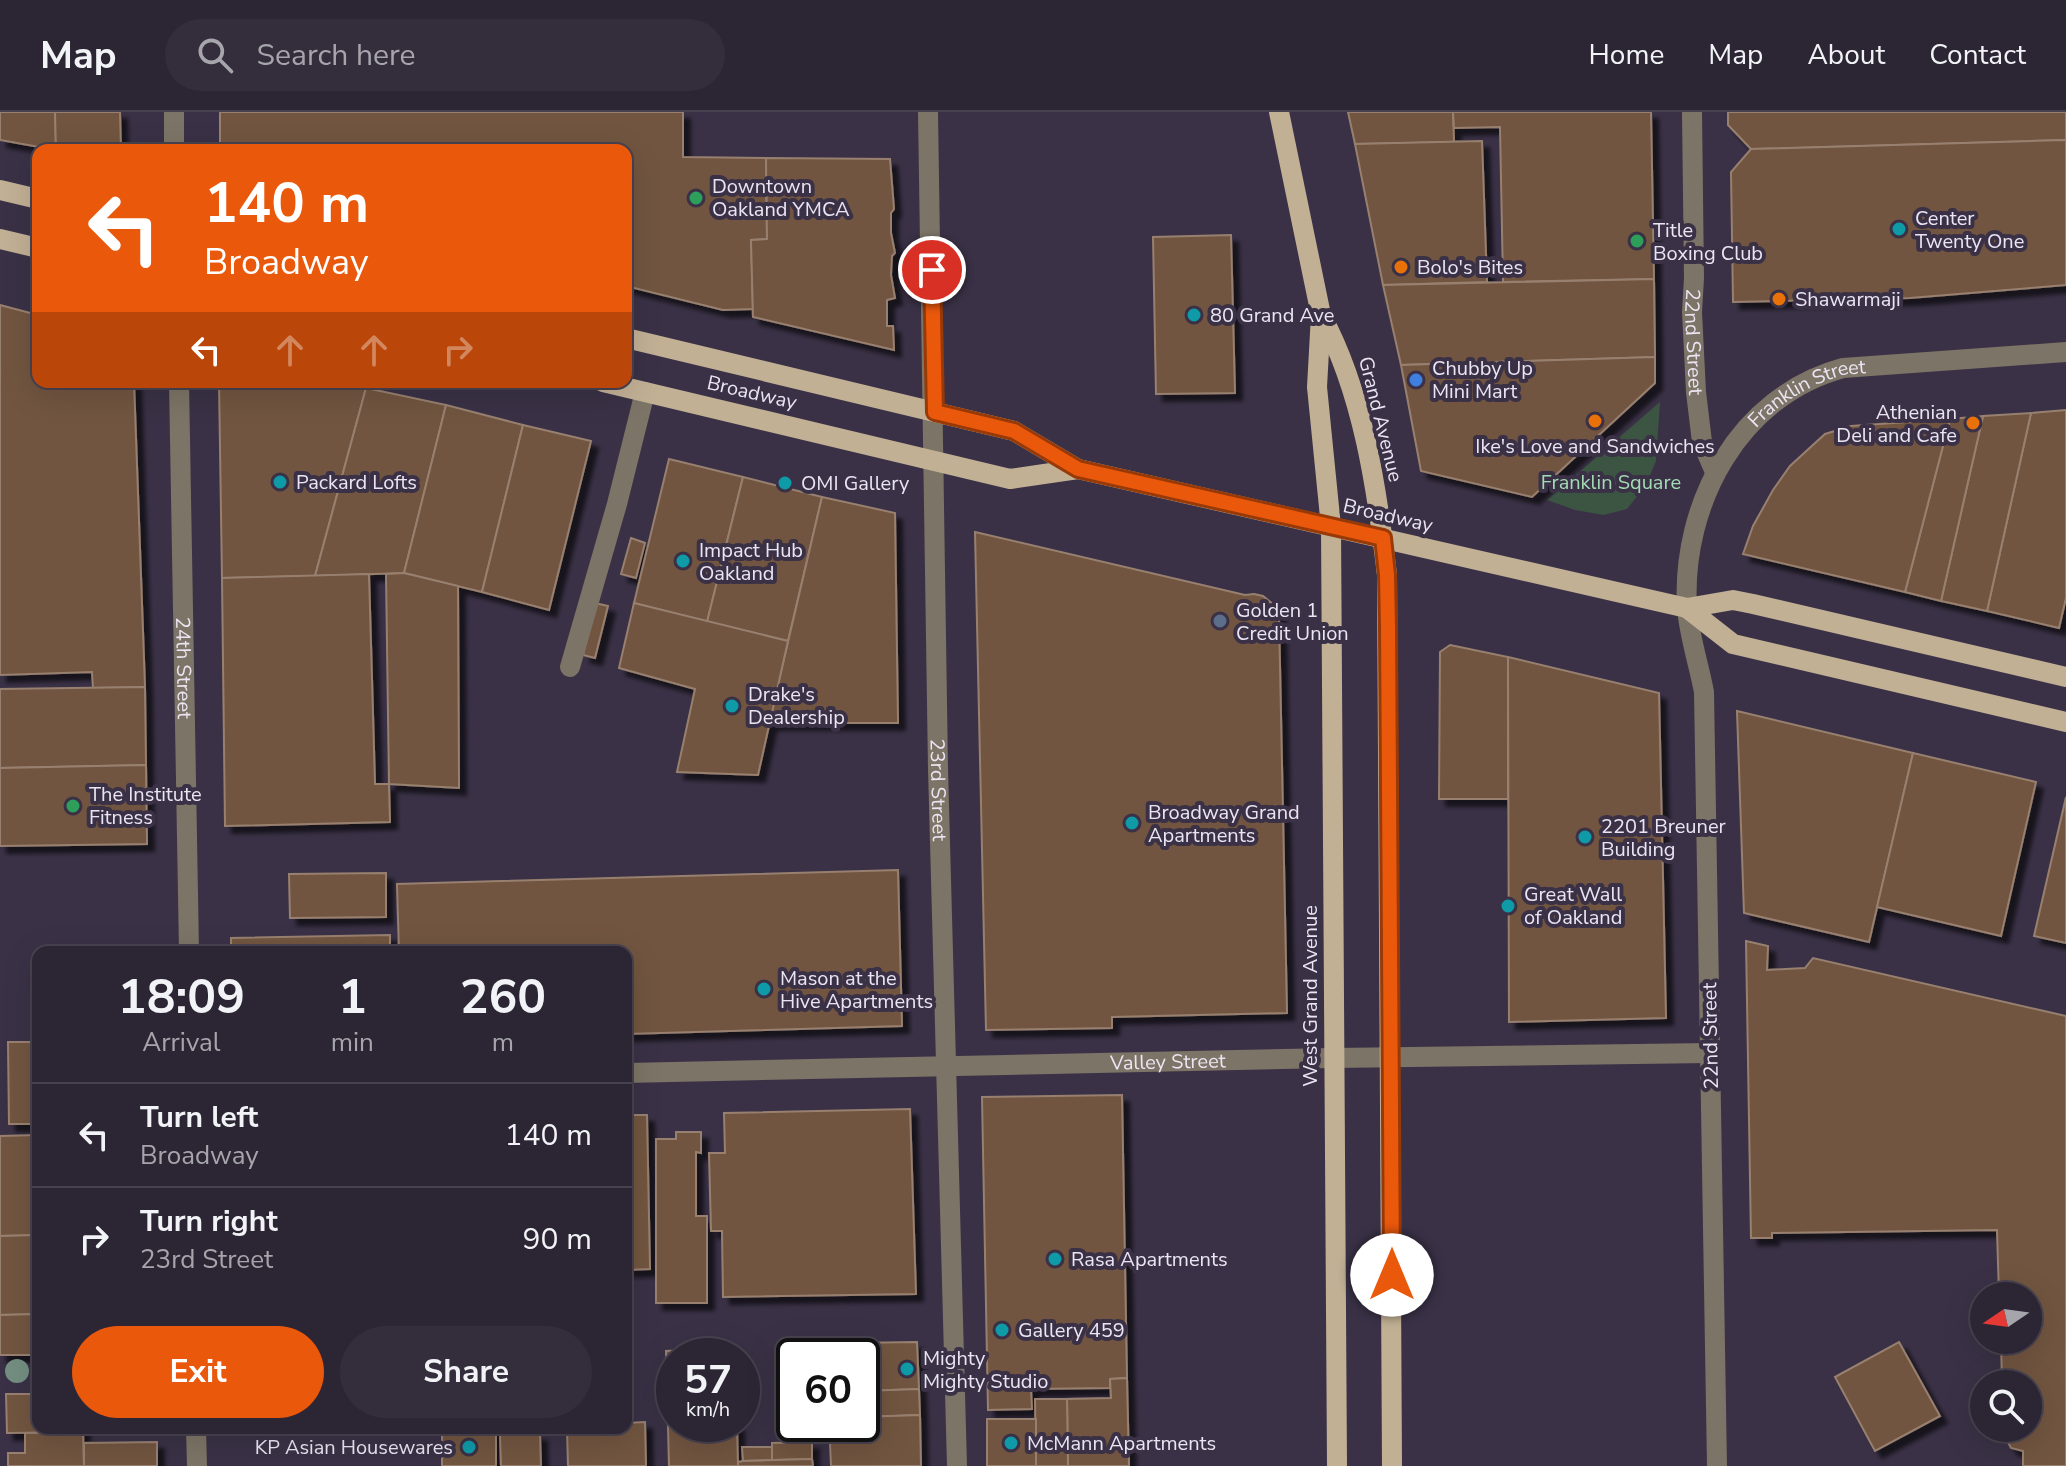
<!DOCTYPE html>
<style>
:root{--surface:#2c2534;--page:#342d3c;--text:#f1f3f6;--muted:#a6a5ac;--line:#48424f;--accent:#ea580c}
body{margin:0;font-family:"Nunito Sans",sans-serif;background:var(--page);color:var(--text);height:100vh;display:flex;flex-direction:column;font-size:30px;white-space:nowrap}
*{box-sizing:border-box;margin:0}
p{font-size:26px;color:var(--muted)}
.icon{flex:none;width:44px;height:44px;fill:none;stroke:currentColor;stroke-width:2;stroke-linecap:round;stroke-linejoin:round}
.map{position:relative;flex:1;overflow:hidden}
.panel{position:absolute;left:32px;top:834px;width:600px;height:488px;display:flex;flex-direction:column;background:var(--surface);border-radius:16px;box-shadow:0 8px 32px #0002,0 0 0 2px var(--line)}
.panel>*{flex:none}
.guide{position:absolute;left:32px;top:32px;width:600px;height:244px;border-radius:16px;box-shadow:0 8px 32px #0002,0 0 0 2px var(--line);background:#ea580c;color:#fff;overflow:hidden}
.needle{width:52px;rotate:257deg}
.tools{position:absolute;left:1970px;top:1170px;display:grid;gap:16px}
.tools a{display:grid;place-items:center;width:72px;height:72px;border-radius:50%;background:var(--surface);box-shadow:0 8px 32px #0002,0 0 0 2px var(--line);font-size:40px}
.speed{position:absolute;left:656px;top:1226px;display:flex;gap:16px;font-size:40px;font-weight:700;text-align:center}
.speed>*{display:grid;place-content:center;width:104px;height:104px;border-radius:50%;background:var(--surface);box-shadow:0 8px 32px #0002,0 0 0 2px var(--line);line-height:1}
.speed small{font-size:20px;font-weight:400}
.speed .limit{border:4px solid #111;border-radius:12px;background:#fff;color:#111}
.pin{position:absolute;display:grid;place-items:center;width:68px;height:68px;color:#fff;margin:-34px;border:4px solid #fff;border-radius:50%;box-shadow:0 2px 8px #0007}
.me{position:absolute;width:88px;margin:-44px;rotate:0deg;stroke-linejoin:round;filter:drop-shadow(0 0 6px #0008)}
.turn{display:flex;align-items:center;gap:28px;height:168px;padding:0 40px;font-size:36px}
.turn .icon{width:104px;height:104px;stroke-width:2.5}
.turn b{display:block;font-size:56px;line-height:68px}
.lanes{display:flex;align-items:center;height:76px;padding:0 40px;background:#0003;justify-content:center;gap:40px;direction:ltr}
.lanes .off{opacity:.35}
.eta{display:flex;justify-content:space-evenly;align-items:center;height:136px;text-align:center}
.eta b{font-size:48px;font-weight:700;line-height:56px}
.cta{display:flex;gap:16px;margin-top:auto;padding:16px 40px}
.cta a{flex:1;height:92px;border-radius:48px;background:var(--accent);color:#fff;font-size:32px;font-weight:700;line-height:92px;text-align:center}
.cta a+a{background:var(--page);color:var(--text)}
ul{padding:0;list-style:none}
li{display:flex;align-items:center;gap:24px;height:104px;padding:0 40px;border-top:2px solid var(--line)}
li div{flex:1}
li b{display:block;font-size:30px}
li em{font-style:normal}
header{display:flex;align-items:center;gap:48px;box-sizing:border-box;height:112px;padding:0 40px;background:var(--surface);border-bottom:2px solid var(--line)}
header strong{font-size:38px}
nav{display:flex;gap:44px;margin-inline-start:auto;font-size:28px}
.search{width:560px;height:72px;background:var(--page);display:flex;align-items:center;gap:20px;box-sizing:border-box;padding:0 28px;border-radius:44px;color:var(--muted);font-size:30px}
.map>svg:first-child{display:block}
.green{fill:#3c5543}
.building{fill:#71543f;stroke:#98806f;stroke-width:2;filter:url(#shadow)}
.lines{fill:none;stroke-linecap:round;stroke-linejoin:round}
.minor{stroke:#7c7466;stroke-width:20}
.major{stroke:#c2b095;stroke-width:20}
.tree{fill:#748e82}
.route-casing{stroke:#983908;stroke-width:20}
.route{stroke:#ea580c;stroke-width:14}
.leisure-dot{fill:#2e9e5b;stroke:#3a3146;stroke-width:3}
.culture-dot{fill:#0f9aa8;stroke:#3a3146;stroke-width:3}
.food-dot{fill:#e8710a;stroke:#3a3146;stroke-width:3}
.shop-dot{fill:#3f7fe0;stroke:#3a3146;stroke-width:3}
.service-dot{fill:#5c6f8a;stroke:#3a3146;stroke-width:3}
.labels{text-anchor:middle;stroke-width:8;stroke-linejoin:round;paint-order:stroke}
.poi-label{font-size:20px;fill:#ebe5f3;stroke:#3a3146;text-anchor:start}
.street-label{font-size:20px;fill:#ebe5f3;stroke:#3a3146}
.park-label{font-size:20px;fill:#a3dbb3;stroke:#3a3146}
</style>
<header>
<strong>Map</strong>
<div class="search"><svg class="icon" aria-label="search" viewBox="0 0 24 24"><circle cx="10" cy="10" r="6"/><path d="M15 15l6 6"/></svg>Search here</div>
<nav><a>Home</a><a>Map</a><a>About</a><a>Contact</a></nav>
</header>
<div class="map">
<svg width="2066" height="1354" viewBox="0 0 2066 1354">
<defs>
<filter id="shadow"><feDropShadow dx="7" dy="7" stdDeviation="2" flood-color="#0009"/></filter>
</defs>
<rect width="100%" height="100%" fill="#3a3146"/>
<path class="green" d="M1660 290 1656 349 1646 373 1627 397 1604 403 1575 398 1547 388Z"/>
<g class="building">
<path d="M0 0H55L56 38 0 28Z"/>
<path d="M55 0H120L121 38H56Z"/>
<path d="M220 0H683V45L766 46 767 127 751 128 753 197 723 198 626 174V38H220Z"/>
<path d="M1348 0H1453L1454 30 1355 32Z"/>
<path d="M1453 0H1651L1654 167 1503 170 1500 15 1454 16Z"/>
<path d="M1728 0H2066V28L1751 37 1728 13Z"/>
<path d="M2066 28V173L1910 186 1733 190 1731 60 1751 37Z"/>
<path d="M1482 29 1487 170 1383 173 1355 32Z"/>
<path d="M766 46 890 47 894 97 891 101V121L895 141 892 144 891 163 895 186 887 188V214H893L894 238 753 205 751 128 767 127Z"/>
<path d="M1231 123 1235 281 1156 282 1153 125Z"/>
<path d="M1654 167 1655 245 1401 253 1383 173Z"/>
<path d="M0 193 38 203V270H134L145 575 93 576 92 560 0 563Z"/>
<path d="M1655 245V271L1532 385 1421 359 1401 253Z"/>
<path d="M219 270H336L366 276 315 464 222 466Z"/>
<path d="M366 276 446 293 404 461 315 464Z"/>
<path d="M446 293 523 313 482 480 404 461Z"/>
<path d="M2066 298V486L2059 516 1987 499 2031 301Z"/>
<path d="M2031 301 1987 499 1941 489 1983 304Z"/>
<path d="M1983 304 1941 489 1905 480 1950 307Z"/>
<path d="M1950 307 1905 480 1743 442 1753 414 1773 378 1790 354 1825 322 1851 314Z"/>
<path d="M523 313 591 329 549 498 482 480Z"/>
<path d="M669 347 743 365 707 510 634 491Z"/>
<path d="M743 365 822 385 788 529 707 510Z"/>
<path d="M822 385 895 401 898 611H769Z"/>
<path d="M975 420 1245 483 1254 482 1263 484 1274 493 1279 504 1287 901 1112 905V916L986 918Z"/>
<path d="M631 426 645 431 636 466 621 462Z"/>
<path d="M404 461 458 474 459 676 389 672 386 462Z"/>
<path d="M369 462 375 672H389L390 710 225 714 222 466Z"/>
<path d="M595 491 608 494 595 546 583 543Z"/>
<path d="M634 491 788 529 758 663 677 660 695 577 619 556Z"/>
<path d="M1450 533 1508 545V687H1439L1440 540Z"/>
<path d="M1508 545 1659 581 1666 906 1509 910Z"/>
<path d="M145 575 146 653 0 656V577Z"/>
<path d="M1737 599 1913 641 1869 830 1744 801Z"/>
<path d="M1913 641 2036 670 2001 824 1877 795Z"/>
<path d="M146 653 147 732 0 734V656Z"/>
<path d="M2066 685V831L2034 824Z"/>
<path d="M898 758 902 914 626 922V840H399L397 772Z"/>
<path d="M386 761V805L290 806 289 762Z"/>
<path d="M390 823V840H231V826Z"/>
<path d="M1746 829 1768 834 1767 858 1805 856 1813 846 2066 904V1354H2023V1339L2011 1336 2004 1323V1316H2028V1272H2002L2001 1228H2028V1184H1999L1997 1118 1772 1121V1126H1751Z"/>
<path d="M8 930H38V1012H9Z"/>
<path d="M1122 983 1127 1266 1110 1267V1276L1031 1277 1032 1297 988 1298 982 985Z"/>
<path d="M910 997 916 1182 723 1185 722 1119H711L709 1041H725L724 1001Z"/>
<path d="M626 1003H647L650 1157 626 1158Z"/>
<path d="M676 1020H701V1041L696 1040V1104H707V1191H656V1027H676Z"/>
<path d="M38 1023V1123L0 1124V1024Z"/>
<path d="M38 1123V1202L0 1203V1124Z"/>
<path d="M38 1202V1243H0V1203Z"/>
<path d="M917 1230 919 1277 862 1279V1244H794V1281H784L783 1232Z"/>
<path d="M1899 1230 1940 1304 1875 1339 1835 1265Z"/>
<path d="M736 1236V1244H674V1312H737L738 1354H669L666 1239Z"/>
<path d="M1127 1266 1129 1354H1068L1067 1287 1111 1286 1110 1267Z"/>
<path d="M919 1277 920 1303 862 1305V1279Z"/>
<path d="M6 1282H38V1316H83V1320L7 1321Z"/>
<path d="M1035 1287H1067L1068 1354H1036Z"/>
<path d="M920 1303 921 1354H831L830 1330H837L836 1312H862V1305Z"/>
<rect x="987" y="1307" width="49" height="47"/>
<path d="M645 1310 646 1354H568L567 1316H626V1311Z"/>
<rect x="442" y="1316" width="54" height="38"/>
<path d="M83 1320 84 1354H8V1341H25V1321Z"/>
<path d="M540 1322 541 1354H501L500 1323Z"/>
<path d="M157 1330V1354H84V1331Z"/>
<path d="M812 1330V1347L772 1348V1331Z"/>
<path d="M742 1335H772V1348L743 1349Z"/>
<path d="M812 1347 813 1354H738V1350L743 1349Z"/>
</g>
<g class="lines">
<g class="minor">
<path d="M174 0V38"/>
<path id="s1" d="M928 0 938 657 957 1354"/>
<path id="s2" d="M1692 0 1694 166 1692 200 1696 280 1702 330 1715 360"/>
<path id="s3" d="M179 270 189 840"/>
<path d="M570 555 617 392 645 280"/>
<path id="s4" d="M626 961 1334 946 1710 941"/>
<path d="M196 1316 197 1354"/>
<path id="s5" d="M1717 1354 1704 580C1699 553 1689 523 1687 496 1681 392 1739 284 1843 256L2066 240"/>
</g>
<g class="major">
<path d="M1279 0 1321 203 1317 275 1331 415 1337 1354"/>
<path d="M0 78 38 87"/>
<path d="M0 127 38 136"/>
<path d="M1321 203C1363 280 1377 377 1387 463L1392 1354"/>
<path d="M626 226 1014 319 1078 357 1665 491 1687 496 1733 488 1753 492 2066 565"/>
<path d="M603 270 1010 367 1078 357"/>
<path d="M1687 496 1733 532 2066 610"/>
</g>
</g>
<circle class="tree" cx="17" cy="1259" r="12"/>
<g class="lines">
<defs>
<path id="route" d="M932 158 935 300 1014 319 1078 357 1383 426 1387 463 1388 514 1392 1163"/>
</defs>
<use href="#route" class="route-casing"/>
<use href="#route" class="route"/>
</g>
<g class="leisure-dot">
<circle cx="696" cy="86" r="8"/>
<circle cx="1637" cy="129" r="8"/>
<circle cx="73" cy="694" r="8"/>
</g>
<g class="culture-dot">
<circle cx="1899" cy="117" r="8"/>
<circle cx="1194" cy="203" r="8"/>
<circle cx="280" cy="370" r="8"/>
<circle cx="785" cy="371" r="8"/>
<circle cx="683" cy="449" r="8"/>
<circle cx="732" cy="594" r="8"/>
<circle cx="1132" cy="711" r="8"/>
<circle cx="1585" cy="725" r="8"/>
<circle cx="1508" cy="794" r="8"/>
<circle cx="764" cy="877" r="8"/>
<circle cx="1055" cy="1147" r="8"/>
<circle cx="1002" cy="1218" r="8"/>
<circle cx="907" cy="1257" r="8"/>
<circle cx="1011" cy="1331" r="8"/>
<circle cx="469" cy="1335" r="8"/>
</g>
<g class="food-dot">
<circle cx="1401" cy="155" r="8"/>
<circle cx="1779" cy="187" r="8"/>
<circle cx="1595" cy="309" r="8"/>
<circle cx="1973" cy="311" r="8"/>
</g>
<circle class="shop-dot" cx="1416" cy="268" r="8"/>
<circle class="service-dot" cx="1220" cy="509" r="8"/>
<g class="labels">
<g class="poi-label">
<text x="712" y="81">Downtown<tspan x="712" dy="23">Oakland YMCA</tspan></text>
<text x="1915" y="113">Center<tspan x="1915" dy="23">Twenty One</tspan></text>
<text x="1653" y="125">Title<tspan x="1653" dy="23">Boxing Club</tspan></text>
<text x="1417" y="162">Bolo's Bites</text>
<text x="1795" y="194">Shawarmaji</text>
<text x="1210" y="210">80 Grand Ave</text>
<text x="1432" y="263">Chubby Up<tspan x="1432" dy="23">Mini Mart</tspan></text>
<text x="1957" y="307" text-anchor="end">Athenian<tspan x="1957" dy="23">Deli and Cafe</tspan></text>
<text x="1595" y="341" text-anchor="middle">Ike's Love and Sandwiches</text>
<text x="296" y="377">Packard Lofts</text>
<text x="801" y="378">OMI Gallery</text>
<text x="699" y="445">Impact Hub<tspan x="699" dy="23">Oakland</tspan></text>
<text x="1236" y="505">Golden 1<tspan x="1236" dy="23">Credit Union</tspan></text>
<text x="748" y="589">Drake's<tspan x="748" dy="23">Dealership</tspan></text>
<text x="89" y="689">The Institute<tspan x="89" dy="23">Fitness</tspan></text>
<text x="1148" y="707">Broadway Grand<tspan x="1148" dy="23">Apartments</tspan></text>
<text x="1601" y="721">2201 Breuner<tspan x="1601" dy="23">Building</tspan></text>
<text x="1524" y="789">Great Wall<tspan x="1524" dy="23">of Oakland</tspan></text>
<text x="780" y="873">Mason at the<tspan x="780" dy="23">Hive Apartments</tspan></text>
<text x="1071" y="1154">Rasa Apartments</text>
<text x="1018" y="1225">Gallery 459</text>
<text x="923" y="1253">Mighty<tspan x="923" dy="23">Mighty Studio</tspan></text>
<text x="1027" y="1338">McMann Apartments</text>
<text x="453" y="1342" text-anchor="end">KP Asian Housewares</text>
</g>
<g class="street-label">
<text dy="7" stroke="none"><textPath href="#s2" startOffset="230">22nd Street</textPath></text>
<text transform="translate(752 280) rotate(13)" y="7">Broadway</text>
<text dy="7" stroke="none"><textPath href="#s5" startOffset="1126">Franklin Street</textPath></text>
<text transform="translate(1381 307) rotate(76)" y="7">Grand Avenue</text>
<text transform="translate(1388 403) rotate(13)" y="7">Broadway</text>
<text dy="7" stroke="none"><textPath href="#s3" startOffset="286">24th Street</textPath></text>
<text dy="7" stroke="none"><textPath href="#s1" startOffset="678">23rd Street</textPath></text>
<text transform="translate(1310 884) rotate(-90)" y="7">West Grand Avenue</text>
<text transform="translate(1710 924) rotate(-91)" y="7">22nd Street</text>
<text dy="7" stroke="none"><textPath href="#s4" startOffset="542">Valley Street</textPath></text>
</g>
<g class="park-label">
<text x="1611" y="377">Franklin Square</text>
</g>
</g>
</svg>
<div class="tools">
<a><svg class="needle" viewBox="-14 -14 28 28"><path d="M0-13l5 13h-10z" fill="#e53935"/><path d="M0 13l5-13h-10z" fill="#a6a5ac"/></svg></a>
<a><svg class="icon" aria-label="search" viewBox="0 0 24 24"><circle cx="10" cy="10" r="6"/><path d="M15 15l6 6"/></svg></a>
</div>
<div class="speed"><div>57<small>km/h</small></div><div class="limit">60</div></div>
<div class="pin" style="left:932px;top:158px;background:#d93025"><svg class="icon" aria-label="arrive" viewBox="0 0 24 24"><path d="M6 21V4h12l-3 4 3 4H6"/></svg></div>
<svg class="me" style="left:1392px;top:1163px" viewBox="-20 -20 40 40"><circle r="19" fill="#fff"/><path d="M0-13L10 11 0 6-10 11z" fill="#ea580c"/></svg>
<div class="guide">
<div class="turn"><svg class="icon" aria-label="left" viewBox="0 0 24 24"><path d="M17 20v-9H6M10 6l-5 5 5 5"/></svg><div><b>140 m</b>Broadway</div></div>
<div class="lanes"><svg class="icon" aria-label="left" viewBox="0 0 24 24"><path d="M17 20v-9H6M10 6l-5 5 5 5"/></svg><svg class="icon off" aria-label="ahead" viewBox="0 0 24 24"><path d="M12 20V5M6 11l6-6 6 6"/></svg><svg class="icon off" aria-label="ahead" viewBox="0 0 24 24"><path d="M12 20V5M6 11l6-6 6 6"/></svg><svg class="icon off" aria-label="right" viewBox="0 0 24 24"><path d="M7 20v-9h11M14 6l5 5-5 5"/></svg></div>
</div>
<section class="panel">
<div class="eta">
<div><b>18:09</b><p>Arrival</p></div>
<div><b>1</b><p>min</p></div>
<div><b>260</b><p>m</p></div>
</div>
<ul>
<li><svg class="icon" aria-label="left" viewBox="0 0 24 24"><path d="M17 20v-9H6M10 6l-5 5 5 5"/></svg><div><b>Turn left</b><p>Broadway</p></div><em>140 m</em></li>
<li><svg class="icon" aria-label="right" viewBox="0 0 24 24"><path d="M7 20v-9h11M14 6l5 5-5 5"/></svg><div><b>Turn right</b><p>23rd Street</p></div><em>90 m</em></li>
</ul>
<div class="cta"><a>Exit</a><a>Share</a></div>
</section>
</div>
